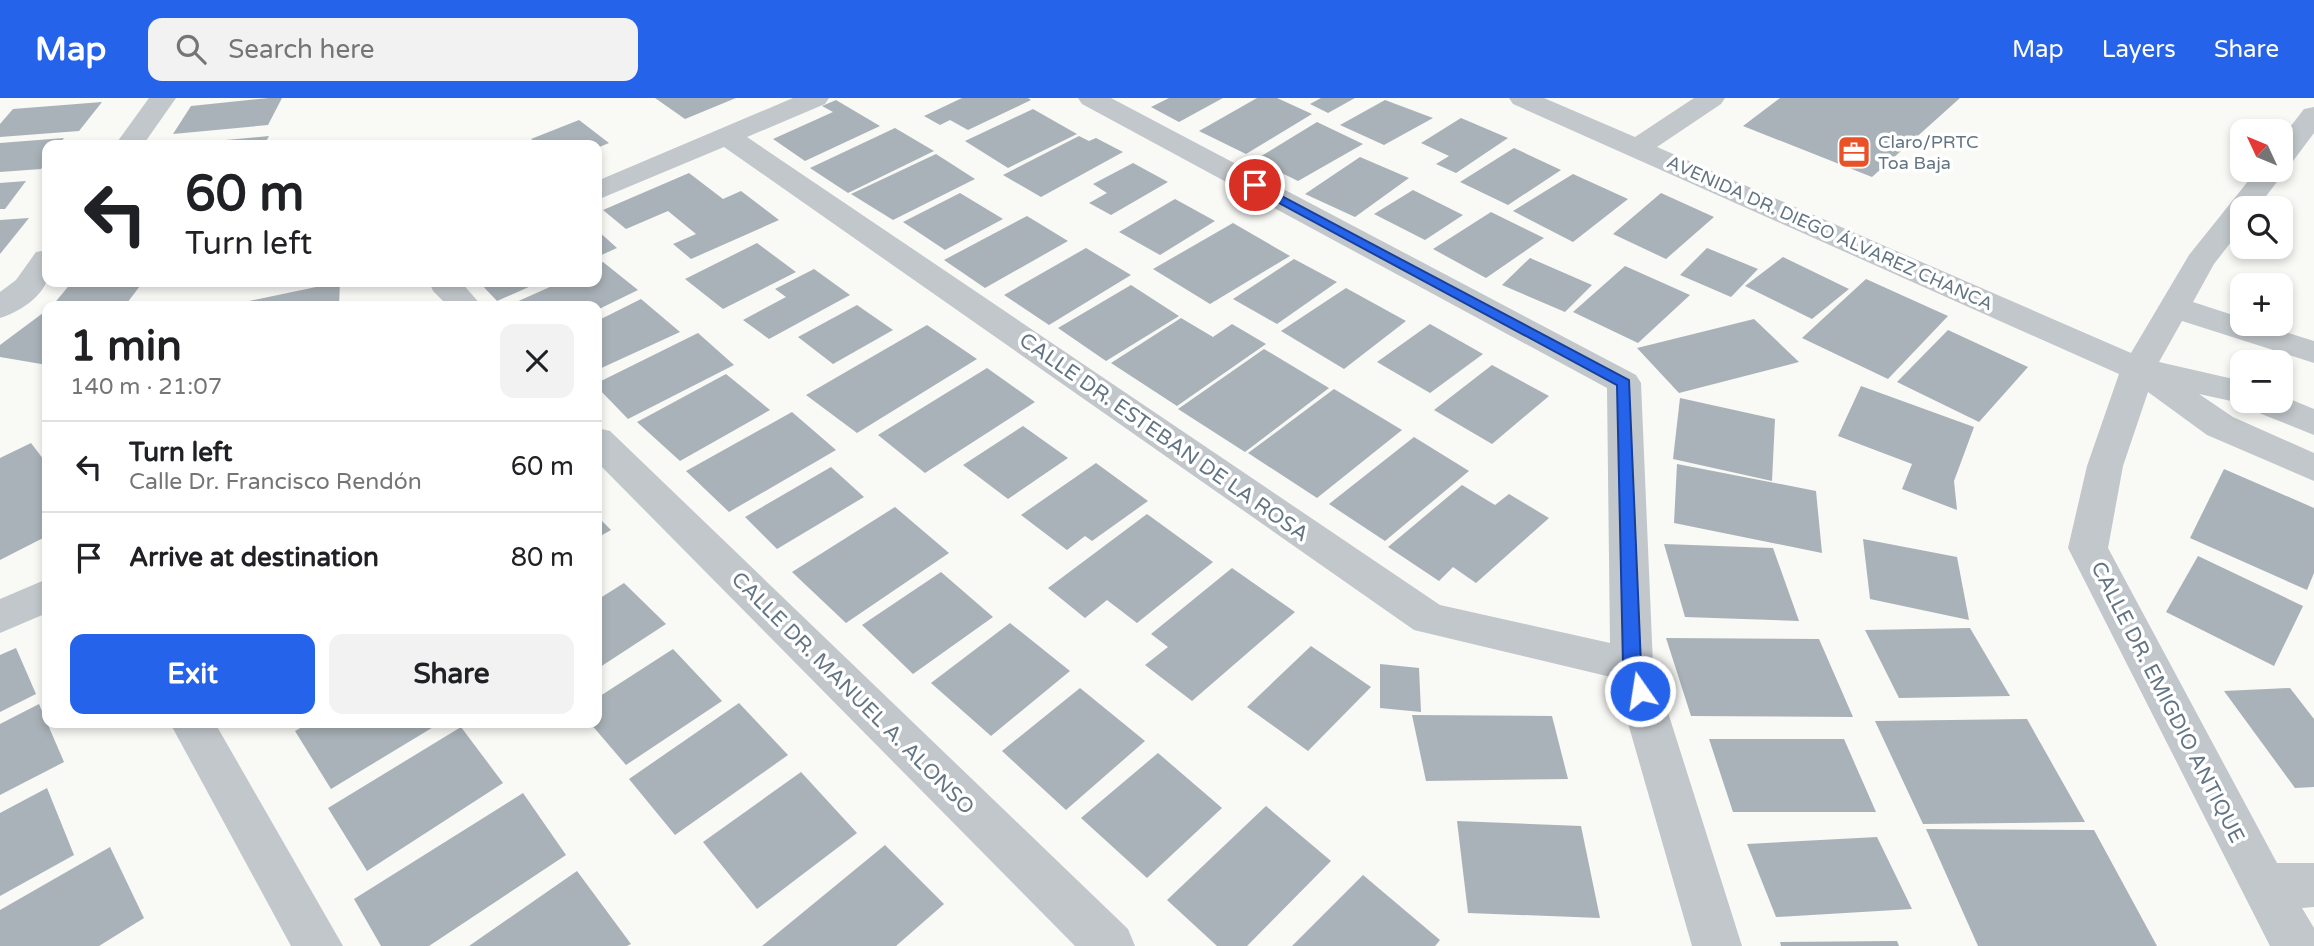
<!DOCTYPE html>
<meta charset="utf-8">
<style>
:root{--surface:#fff;--page:#f2f2f2;--text:#202124;--muted:#757577;--line:#e0e0e0;--accent:#2563eb}
body{margin:0;font-family:"Varela Round",sans-serif;background:var(--page);color:var(--text);height:100vh;display:flex;flex-direction:column;font-size:26px;white-space:nowrap}
*{box-sizing:border-box;margin:0}
p{font-size:23px;color:var(--muted)}
.icon{flex:none;width:38px;height:38px;fill:none;stroke:currentColor;stroke-width:2;stroke-linecap:round;stroke-linejoin:round}
.map{position:relative;flex:1;overflow:hidden}
.sheet{position:absolute;left:42px;top:203px;width:560px;height:427px;display:flex;flex-direction:column;background:var(--surface);border-radius:14px;box-shadow:0 4px 10px #0003}
.sheet>*{flex:none}
.banner{position:absolute;left:42px;top:42px;width:560px;height:147px;border-radius:14px;box-shadow:0 4px 10px #0003;background:#fff;color:var(--text);overflow:hidden}
.needle{width:46px;rotate:314deg}
.fabs{position:absolute;left:2230px;top:21px;display:grid;gap:14px}
.fabs a{display:grid;place-items:center;width:63px;height:63px;border-radius:14px;background:var(--surface);box-shadow:0 4px 10px #0003;font-size:35px}
.pin{position:absolute;display:grid;place-items:center;width:60px;height:60px;color:#fff;margin:-30px;border:4px solid #fff;border-radius:50%;box-shadow:0 2px 7px #0007}
.me{position:absolute;width:77px;margin:-38px;rotate:347deg;stroke-linejoin:round;filter:drop-shadow(0 0 5px #0008)}
.turn{display:flex;align-items:center;gap:24px;height:147px;padding:0 28px;font-size:32px}
.turn .icon{width:91px;height:91px;stroke-width:2.5}
.turn b{display:block;font-size:49px;line-height:60px}
.round{display:grid;place-items:center;flex:none;width:74px;height:74px;border-radius:14px;background:var(--page)}
.head{display:flex;align-items:center;justify-content:space-between;height:119px;padding:0 28px}
h1{font-size:42px;font-weight:700;line-height:52px}
.cta{display:flex;gap:14px;margin-top:auto;padding:14px 28px}
.cta a{flex:1;height:80px;border-radius:14px;background:var(--accent);color:#fff;font-size:28px;font-weight:700;line-height:80px;text-align:center}
.cta a+a{background:var(--page);color:var(--text)}
ul{padding:0;list-style:none}
li{display:flex;align-items:center;gap:21px;height:91px;padding:0 28px;border-top:2px solid var(--line)}
li div{flex:1}
li b{display:block;font-size:26px}
li em{font-style:normal}
header{display:flex;align-items:center;gap:42px;box-sizing:border-box;height:98px;padding:0 35px;background:var(--accent);color:#fff}
header strong{font-size:33px}
nav{display:flex;gap:38px;margin-inline-start:auto;font-size:24px}
.search{width:490px;height:63px;background:var(--page);display:flex;align-items:center;gap:18px;box-sizing:border-box;padding:0 24px;border-radius:14px;color:var(--muted);font-size:26px}
.map>svg:first-child{display:block}
.building{fill:#a9b2b8}
.lines{fill:none;stroke-linecap:round;stroke-linejoin:round}
.minor{fill:#c2c7cb;fill-rule:evenodd}
.route{fill:#2563eb;stroke:#184099;stroke-width:2}
.labels{text-anchor:middle;stroke-width:7;stroke-linejoin:round;paint-order:stroke}
.far-poi-label{font-size:18px;fill:#637582;stroke:#fff;text-anchor:start}
.far-street-label{font-size:18px;fill:#637582;stroke:#fff}
.street-label{font-size:21px;fill:#637582;stroke:#fff}
</style>
<header>
<strong>Map</strong>
<div class="search"><svg class="icon" aria-label="search" viewBox="0 0 24 24"><circle cx="10" cy="10" r="6"/><path d="M15 15l6 6"/></svg>Search here</div>
<nav><a>Map</a><a>Layers</a><a>Share</a></nav>
</header>
<div class="map">
<svg width="2314" height="848" viewBox="0 0 2314 848">
<rect width="100%" height="100%" fill="#f9f9f6"/>
<g class="building">
<path d="M269 0H282L268 27 173 36 191 8Z"/>
<path d="M655 0H736L685 21Z"/>
<path d="M962 0H1028L1031 2 968 32 950 22 940 27 924 18Z"/>
<path d="M1169 0H1223L1179 24 1151 9Z"/>
<path d="M1257 0H1277L1312 16 1246 56 1199 33Z"/>
<path d="M1321 0H1355L1328 15 1310 6Z"/>
<path d="M1780 0H1960L1872 79 1743 28Z"/>
<path d="M836 2 880 28 805 63 773 41 833 14 822 8Z"/>
<path d="M1385 2 1433 20 1384 47 1340 27Z"/>
<path d="M102 4 79 33 0 39V26L13 11Z"/>
<path d="M1033 11 1077 36 1008 70 965 43Z"/>
<path d="M1461 20 1508 40 1456 75 1436 66 1449 58 1421 45Z"/>
<path d="M579 22 609 45 597 50V47H539L531 41Z"/>
<path d="M1317 24 1363 46 1298 83 1255 62Z"/>
<path d="M895 30 934 53 848 95 810 70Z"/>
<path d="M269 38 264 47H193V45Z"/>
<path d="M1079 38 1089 43 1096 40 1123 54 1041 99 1003 77Z"/>
<path d="M64 40 58 47H47V62L41 71 0 74V45Z"/>
<path d="M1514 50 1561 72 1508 107 1460 84Z"/>
<path d="M936 56 975 81 893 122 851 96Z"/>
<path d="M1360 59 1409 80 1355 119 1305 96Z"/>
<path d="M1133 65 1168 84 1111 117 1089 105 1107 95 1093 86Z"/>
<path d="M689 75 723 101 741 93 779 122 691 161 673 146 696 136 668 113 626 131 603 112Z"/>
<path d="M1573 76 1628 101 1573 144 1513 113Z"/>
<path d="M26 83 5 111H0V85Z"/>
<path d="M1413 92 1463 117 1425 142 1374 116Z"/>
<path d="M960 95 1003 121 945 152 903 124Z"/>
<path d="M1661 95 1714 119 1666 161 1613 136Z"/>
<path d="M1175 101 1215 123 1160 157 1119 134Z"/>
<path d="M1491 114 1544 140 1486 180 1433 151Z"/>
<path d="M1027 118 1068 143 985 190 944 162Z"/>
<path d="M29 120 0 156V122Z"/>
<path d="M1233 125 1290 158 1210 206 1153 171Z"/>
<path d="M597 132 617 150 597 159Z"/>
<path d="M757 145 796 174 723 211 685 181Z"/>
<path d="M1086 150 1131 177 1049 227 1004 197Z"/>
<path d="M1707 150 1758 171 1731 199 1680 177Z"/>
<path d="M1783 159 1849 191 1812 221 1745 188Z"/>
<path d="M1530 160 1592 187 1565 214 1502 187Z"/>
<path d="M1294 161 1337 184 1277 226 1233 201Z"/>
<path d="M603 164 638 192 597 212V208H517L514 205 561 184H597V167Z"/>
<path d="M1625 168 1690 197 1638 245 1573 214Z"/>
<path d="M814 171 850 197 769 241 743 222 786 199 775 191Z"/>
<path d="M1866 181 1948 218 1888 281 1802 240Z"/>
<path d="M72 184H143L127 205 52 208Z"/>
<path d="M340 184 339 208H230V207Z"/>
<path d="M479 184H540L497 203Z"/>
<path d="M1131 187 1179 218 1106 263 1058 230Z"/>
<path d="M1346 190 1406 223 1344 271 1281 233Z"/>
<path d="M641 201 680 234 597 272V223Z"/>
<path d="M857 207 893 232 833 266 798 239Z"/>
<path d="M47 212V267L0 259V247Z"/>
<path d="M1181 220 1213 239 1232 226 1266 246 1177 308 1111 265Z"/>
<path d="M1754 221 1799 264 1679 295 1637 250Z"/>
<path d="M1430 226 1483 256 1430 295 1377 264Z"/>
<path d="M927 227 977 261 857 335 806 297Z"/>
<path d="M1948 232 2028 269 1979 324 1897 284Z"/>
<path d="M698 235 734 267 628 321 597 289V285Z"/>
<path d="M1264 251 1329 290 1245 354 1178 311Z"/>
<path d="M1492 267 1549 298 1492 346 1434 312Z"/>
<path d="M987 270 1035 304 925 375 878 337Z"/>
<path d="M726 276 770 312 680 363 637 324Z"/>
<path d="M1861 288 1974 329 1954 383 1957 412 1902 391 1912 366 1838 338Z"/>
<path d="M1334 291 1402 332 1317 400 1248 355Z"/>
<path d="M1680 300 1775 321 1772 383 1673 361Z"/>
<path d="M792 314 836 352 729 414 686 373Z"/>
<path d="M1023 328 1068 360 1008 401 963 367Z"/>
<path d="M1414 339 1469 373 1385 443 1329 406Z"/>
<path d="M31 345 47 366V438L0 462V360Z"/>
<path d="M1096 365 1148 403 1092 443 1085 438 1067 452 1021 417Z"/>
<path d="M1677 366 1816 393 1822 455 1674 425Z"/>
<path d="M831 369 864 399 777 451 745 419Z"/>
<path d="M2224 371 2314 410V475L2307 492 2190 440Z"/>
<path d="M1462 387 1495 407 1509 396 1549 420 1476 485 1453 469 1439 483 1388 449Z"/>
<path d="M895 409 949 455 846 525 792 474Z"/>
<path d="M1147 416 1213 464 1137 525 1107 502 1085 520 1048 490Z"/>
<path d="M600 421 611 432 597 440V423Z"/>
<path d="M1863 441 1957 459 1969 522 1870 501Z"/>
<path d="M1664 446 1773 450 1799 523 1685 519Z"/>
<path d="M2198 458 2303 508 2274 568 2166 514Z"/>
<path d="M1232 470 1295 514 1192 603 1145 567 1168 549 1151 536Z"/>
<path d="M941 474 993 519 913 576 862 527Z"/>
<path d="M624 485 666 526 597 571V502Z"/>
<path d="M1010 525 1070 573 991 638 931 585Z"/>
<path d="M1970 530 2010 598 1899 600 1865 532Z"/>
<path d="M1666 540 1819 541 1853 619 1691 618Z"/>
<path d="M1311 548 1371 589 1308 653 1247 609Z"/>
<path d="M16 550 36 596 0 614V557Z"/>
<path d="M673 551 722 603 626 667 590 625H597V600Z"/>
<path d="M1380 566 1419 570 1421 614 1380 610Z"/>
<path d="M1080 590 1145 643 1066 712 1002 653Z"/>
<path d="M2290 590 2314 621V689L2295 690 2224 593Z"/>
<path d="M739 605 788 657 675 737 629 681Z"/>
<path d="M39 606 64 664 0 697V626Z"/>
<path d="M1412 617 1552 618 1568 681 1426 683Z"/>
<path d="M2027 621 2085 724 1923 726 1875 623Z"/>
<path d="M309 625H440L331 691 295 633Z"/>
<path d="M461 629 503 685 367 773 328 710Z"/>
<path d="M1709 641H1844L1876 714H1733Z"/>
<path d="M1158 655 1222 710 1147 780 1081 720Z"/>
<path d="M801 674 857 735 757 811 703 744Z"/>
<path d="M47 690 74 757 0 798V715Z"/>
<path d="M523 695 566 757 429 848H381L354 801Z"/>
<path d="M1266 708 1331 763 1247 848H1217L1167 802Z"/>
<path d="M1457 723 1581 728 1600 820 1468 815Z"/>
<path d="M1926 731 2094 732 2157 848H1978Z"/>
<path d="M1877 739 1912 811 1776 819 1747 746Z"/>
<path d="M885 747 944 806 896 848H762Z"/>
<path d="M110 749 144 820 99 848H0V812Z"/>
<path d="M577 773 631 846 627 848H469Z"/>
<path d="M1363 777 1440 842 1435 848H1292Z"/>
<path d="M1897 843 1899 848H1781L1780 844Z"/>
</g>
<g class="lines">
<g class="minor">
<path d="M149 0H176L143 47H115Z"/>
<path d="M793 0H829L825 6 747 39 1440 507 1610 545 1607 290 1082 6 1078 0H1111L1636 277 1641 285 1653 567 1742 848H1692L1615 580 1414 532 724 49 597 102V83Z"/>
<path d="M1509 0H1544L1635 39 1694 0H1725L1721 6 1657 49 2131 255 2189 157 2257 72H2280V42L2304 11 2314 9V35L2290 67 2284 69 2286 72 2257 110H2242V130L2214 166 2193 204 2242 220V226H2260L2314 243V265L2182 223 2159 264 2242 283V303H2280V297L2314 311V337L2249 311 2245 306 2199 296 2233 319 2314 355V383L2207 337 2148 294 2123 368 2108 450 2277 765H2314V809L2302 810 2314 830V848H2270L2068 450 2087 368 2119 276 1513 6Z"/>
<path d="M47 152C47 160 49 172 47 181 44 198 16 216 0 220V194L16 182 36 154Z"/>
<path d="M429 184H461L482 208H448L433 193Z"/>
<path d="M597 330 610 333 1128 831 1135 848H1075L597 364Z"/>
<path d="M47 481V515L0 535V501Z"/>
<path d="M170 625H215L343 848H291Z"/>
</g>
</g>
<path class="route" d="M1255 84 1629 282 1641 567 1649 593 1646 598 1640 600 1633 598 1623 567 1617 287 1251 90 1249 87Z"/>
<defs>
<symbol id="office-square" viewBox="-11 -11 22 22"><rect x="-9" y="-9" width="18" height="18" rx="4" fill="#ea5126" stroke="#fff"/><path d="M-6-3h4V-5.5h4V-3h4V5H-6ZM-1-4.5V-3h2v-1.5ZM-6 0V1H6V0Z" fill="#fff"/></symbol>
</defs>
<g fill-rule="evenodd">
<use href="#office-square" x="1835" y="35" width="38" height="38"/>
</g>
<g class="labels">
<g class="far-poi-label">
<text x="1878" y="50">Claro/PRTC<tspan x="1878" dy="21">Toa Baja</tspan></text>
</g>
<g class="far-street-label">
<text transform="translate(1830 135) rotate(24)" y="6">AVENIDA DR. DIEGO ÁLVAREZ CHANCA</text>
</g>
<g class="street-label">
<text transform="translate(1164 339) rotate(35)" y="7">CALLE DR. ESTEBAN DE LA ROSA</text>
<text transform="translate(853 595) rotate(45)" y="7">CALLE DR. MANUEL A. ALONSO</text>
<text transform="translate(2168 604) rotate(63)" y="7">CALLE DR. EMIGDIO ANTIQUE</text>
</g>
</g>
</svg>
<div class="fabs">
<a><svg class="needle" viewBox="-14 -14 28 28"><path d="M0-13l5 13h-10z" fill="#e53935"/><path d="M0 13l5-13h-10z" fill="#757577"/></svg></a>
<a><svg class="icon" aria-label="search" viewBox="0 0 24 24"><circle cx="10" cy="10" r="6"/><path d="M15 15l6 6"/></svg></a>
<a>+</a>
<a>−</a>
</div>
<div class="pin" style="left:1255px;top:87px;background:#d93025"><svg class="icon" aria-label="arrive" viewBox="0 0 24 24"><path d="M6 21V4h12l-3 4 3 4H6"/></svg></div>
<svg class="me" style="left:1640px;top:593px" viewBox="-20 -20 40 40"><circle r="17" fill="#2563eb" stroke="#fff" stroke-width="3"/><path d="M0-11L8 9 0 5-8 9z" fill="#fff"/></svg>
<div class="banner">
<div class="turn"><svg class="icon" aria-label="left" viewBox="0 0 24 24"><path d="M17 20v-9H6M10 6l-5 5 5 5"/></svg><div><b>60 m</b>Turn left</div></div>
</div>
<section class="sheet">
<div class="head"><div><h1>1 min</h1><p>140 m · 21:07</p></div><a class="round"><svg class="icon" aria-label="close" viewBox="0 0 24 24"><path d="M6 6l12 12M18 6L6 18"/></svg></a></div>
<ul>
<li><svg class="icon" aria-label="left" viewBox="0 0 24 24"><path d="M17 20v-9H6M10 6l-5 5 5 5"/></svg><div><b>Turn left</b><p>Calle Dr. Francisco Rendón</p></div><em>60 m</em></li>
<li><svg class="icon" aria-label="arrive" viewBox="0 0 24 24"><path d="M6 21V4h12l-3 4 3 4H6"/></svg><div><b>Arrive at destination</b></div><em>80 m</em></li>
</ul>
<div class="cta"><a>Exit</a><a>Share</a></div>
</section>
</div>
